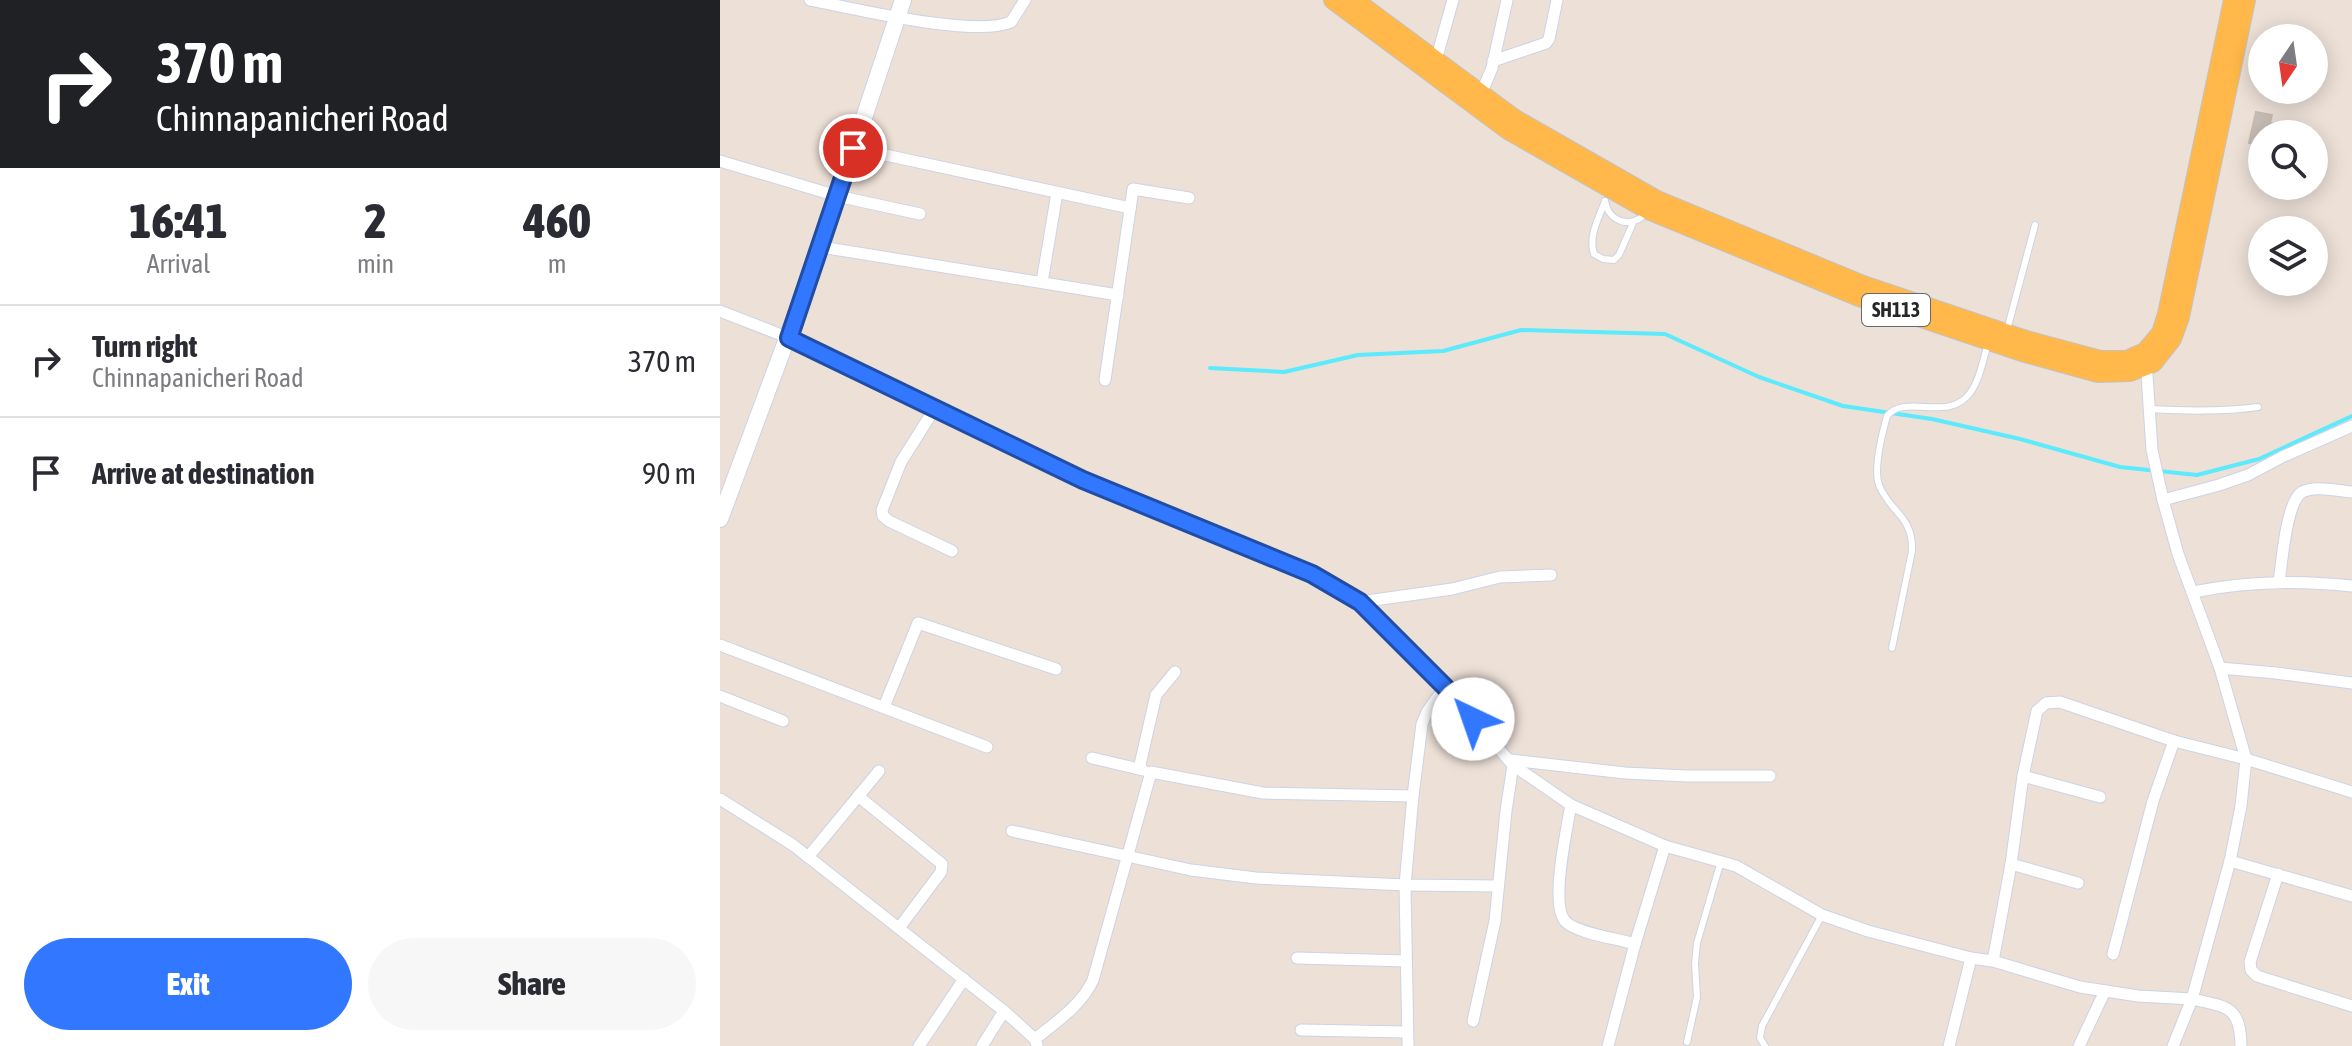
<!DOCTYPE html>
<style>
:root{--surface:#fff;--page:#f7f7f7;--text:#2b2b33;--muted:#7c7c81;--line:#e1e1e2;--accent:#3177ff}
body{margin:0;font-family:"Asap Condensed",sans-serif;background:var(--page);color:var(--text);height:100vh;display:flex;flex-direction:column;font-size:30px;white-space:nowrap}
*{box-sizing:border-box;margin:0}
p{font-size:26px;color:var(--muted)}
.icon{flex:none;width:44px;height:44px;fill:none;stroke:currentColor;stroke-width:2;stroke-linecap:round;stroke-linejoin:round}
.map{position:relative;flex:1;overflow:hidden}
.panel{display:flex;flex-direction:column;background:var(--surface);width:720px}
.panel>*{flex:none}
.hud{background:#202124;color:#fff;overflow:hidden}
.needle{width:52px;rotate:193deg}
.tools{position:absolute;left:1528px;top:24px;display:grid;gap:16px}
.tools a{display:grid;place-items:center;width:80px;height:80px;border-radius:50%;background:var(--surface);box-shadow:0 4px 20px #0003;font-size:40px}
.pin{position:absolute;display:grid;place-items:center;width:68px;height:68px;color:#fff;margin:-34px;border:4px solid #fff;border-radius:50%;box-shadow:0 2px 8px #0007}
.me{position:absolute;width:88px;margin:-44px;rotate:318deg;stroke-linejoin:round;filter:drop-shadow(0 0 6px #0008)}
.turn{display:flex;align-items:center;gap:28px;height:168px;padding:0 24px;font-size:36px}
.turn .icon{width:104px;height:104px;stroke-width:2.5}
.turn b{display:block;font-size:56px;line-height:68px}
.eta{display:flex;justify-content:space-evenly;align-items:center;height:136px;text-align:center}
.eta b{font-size:48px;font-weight:800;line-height:56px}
.action{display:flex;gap:16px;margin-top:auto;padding:16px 24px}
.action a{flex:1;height:92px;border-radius:48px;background:var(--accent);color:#fff;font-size:32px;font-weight:800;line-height:92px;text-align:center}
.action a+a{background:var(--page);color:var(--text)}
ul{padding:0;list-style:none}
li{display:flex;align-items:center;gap:24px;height:112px;padding:0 24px;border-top:2px solid var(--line)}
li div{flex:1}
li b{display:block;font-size:30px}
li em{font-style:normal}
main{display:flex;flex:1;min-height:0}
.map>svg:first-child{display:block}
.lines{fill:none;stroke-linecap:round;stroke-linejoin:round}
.stream{stroke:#5ceafc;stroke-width:4}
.building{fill:#c7bdb7;stroke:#c7bcb1;stroke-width:2}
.lane-casing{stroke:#ccd4e3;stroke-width:8}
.street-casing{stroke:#ccd4e3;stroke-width:13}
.secondary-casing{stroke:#ccd4e3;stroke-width:18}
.primary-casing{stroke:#c3c3c3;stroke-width:20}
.lane{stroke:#fff;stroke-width:6}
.street{stroke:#fff;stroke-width:11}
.secondary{stroke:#fff;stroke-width:16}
.primary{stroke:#ffb849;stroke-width:18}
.route-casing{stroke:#204da6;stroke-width:20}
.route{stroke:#3177ff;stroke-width:14}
.labels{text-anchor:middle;stroke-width:7;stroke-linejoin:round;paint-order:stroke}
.shield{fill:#fff;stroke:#686868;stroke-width:2}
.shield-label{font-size:20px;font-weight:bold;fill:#272727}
</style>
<main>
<section class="panel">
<div class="hud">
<div class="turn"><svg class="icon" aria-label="right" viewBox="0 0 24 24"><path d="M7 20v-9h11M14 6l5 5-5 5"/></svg><div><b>370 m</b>Chinnapanicheri Road</div></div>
</div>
<div class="eta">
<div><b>16:41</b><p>Arrival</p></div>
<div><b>2</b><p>min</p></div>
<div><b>460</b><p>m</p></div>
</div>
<ul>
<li><svg class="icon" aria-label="right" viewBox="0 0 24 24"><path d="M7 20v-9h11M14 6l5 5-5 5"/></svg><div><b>Turn right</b><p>Chinnapanicheri Road</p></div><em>370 m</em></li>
<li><svg class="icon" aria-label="arrive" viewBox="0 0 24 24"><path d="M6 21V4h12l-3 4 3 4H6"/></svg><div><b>Arrive at destination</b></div><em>90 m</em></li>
</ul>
<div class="action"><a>Exit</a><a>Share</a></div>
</section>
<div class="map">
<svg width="1632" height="1046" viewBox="0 0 1632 1046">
<rect width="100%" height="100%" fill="#ece0d7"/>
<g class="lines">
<path class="stream" d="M490 368 564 372 638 355 723 351 801 330 945 334 1039 377 1123 406 1212 419 1300 439 1400 467 1477 475 1539 459 1632 416"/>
</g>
<path class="building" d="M1536 112 1552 115 1550 123 1574 128 1573 134H1542V146L1529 143Z"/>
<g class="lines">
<defs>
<g id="lane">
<path d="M885 201C879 218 868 236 874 254L883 259 894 260 899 255 913 223"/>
<path d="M885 201C889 223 912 229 926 213"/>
<path d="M1287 330 1315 225"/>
<path d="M1429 409C1466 411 1501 412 1538 407"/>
<path d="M1172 648 1192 551C1193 515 1170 513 1159 485 1153 468 1162 434 1167 416 1185 393 1228 423 1250 393 1260 380 1263 359 1268 344"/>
<path d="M967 1042 977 997 975 964 977 943 1001 861"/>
<path d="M1045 1046 1040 1038 1042 1026 1102 915"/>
</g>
<g id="street">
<path d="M90 0C133 8 254 38 291 22L305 0"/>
<path d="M716 60 733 0"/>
<path d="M773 61 826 43 829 39 837 0"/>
<path d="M761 94 772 68 787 0"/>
<path d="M133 148 410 208"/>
<path d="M0 161 117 196 200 214"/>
<path d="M101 247 398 295"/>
<path d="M322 282 337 193"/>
<path d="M0 311 69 338 363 480 592 574 640 602 725 687 793 765 851 805 945 846 1016 866 1102 915 1148 931 1251 958 1273 961 1291 864 1303 776 1317 711 1326 703 1340 702 1454 741 1526 759 1500 668 1458 554 1443 500 1432 450 1426 360"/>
<path d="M385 380 413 189 469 198"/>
<path d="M215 408 181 462 162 510 163 516 169 521 232 551"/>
<path d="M1443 500 1499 485 1528 475 1562 457 1632 426"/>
<path d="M1559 582C1562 563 1566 502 1582 492 1595 485 1617 491 1632 492"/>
<path d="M1473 592C1526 581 1578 580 1632 586"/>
<path d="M640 602 732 589 780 577 831 575"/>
<path d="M0 645 267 747"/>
<path d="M1500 668 1556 673 1632 683"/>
<path d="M0 696 63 721"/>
<path d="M164 707 198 623 336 669"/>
<path d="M372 758 423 770"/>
<path d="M791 760 905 773 967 776H1050"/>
<path d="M419 769 436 695 455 672"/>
<path d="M1303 776 1380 797"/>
<path d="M138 796 222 864 221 872 179 928"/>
<path d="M0 799 73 845 284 1011 315 1039 317 1045"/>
<path d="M851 805C847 828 830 904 845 921 855 933 899 939 915 944"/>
<path d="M292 831 471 870 536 878 685 885 778 886"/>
<path d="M88 857 159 771"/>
<path d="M1510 861 1632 896"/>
<path d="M1291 864 1358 883"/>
<path d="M1558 874 1530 962 1531 970 1537 976 1632 1006"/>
<path d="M1393 954 1433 801 1454 741"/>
<path d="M577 958 686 961"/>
<path d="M1273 961 1360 987 1418 996 1472 999 1453 1046"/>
<path d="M753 1021 775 921 786 811 793 765"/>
<path d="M581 1030 687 1032"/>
<path d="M315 1039C336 1022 361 1006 373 980L431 772 543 793 693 796"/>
<path d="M199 1046 244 979"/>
<path d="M262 1046 284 1011"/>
<path d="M688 1046 685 885 693 796 702 724 707 712 725 687"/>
<path d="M888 1046 915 944 945 846"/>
<path d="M1229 1046 1251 958"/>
<path d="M1359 1046 1385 991"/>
<path d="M1521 1046C1520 1006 1508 1007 1472 999L1510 861 1521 806 1526 759 1632 792"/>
</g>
<path id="secondary" d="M0 519 101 247 183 0"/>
<g id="primary">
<path d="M613 0 788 130 928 210 1139 297 1302 352 1378 373 1410 372 1433 363 1452 339 1460 317 1526 0"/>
<path d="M634 0 795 119 937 200 1143 285 1306 340 1380 360H1407L1425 352 1441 333 1447 314 1513 0"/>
</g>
</defs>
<use href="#lane" class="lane-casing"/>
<use href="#street" class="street-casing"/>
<use href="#secondary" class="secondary-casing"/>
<use href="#primary" class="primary-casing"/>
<use href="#lane" class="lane"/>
<use href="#street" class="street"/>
<use href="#secondary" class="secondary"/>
<use href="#primary" class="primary"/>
</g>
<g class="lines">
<defs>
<path id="route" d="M133 148 69 338 363 480 592 574 640 602 725 687 753 719"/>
</defs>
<use href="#route" class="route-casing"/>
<use href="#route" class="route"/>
</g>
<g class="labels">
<rect class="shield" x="1142" y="294" width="68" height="32" rx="6"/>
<g class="shield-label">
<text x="1176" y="317">SH113</text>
</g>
</g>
</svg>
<div class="tools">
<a><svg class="needle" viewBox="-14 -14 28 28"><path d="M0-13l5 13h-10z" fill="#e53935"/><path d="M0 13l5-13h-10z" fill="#7c7c81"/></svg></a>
<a><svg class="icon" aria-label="search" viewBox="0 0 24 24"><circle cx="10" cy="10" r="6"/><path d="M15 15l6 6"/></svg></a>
<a><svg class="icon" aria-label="layers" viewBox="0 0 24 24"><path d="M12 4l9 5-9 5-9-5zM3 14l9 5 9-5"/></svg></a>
</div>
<div class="pin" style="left:133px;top:148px;background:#d93025"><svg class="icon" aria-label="arrive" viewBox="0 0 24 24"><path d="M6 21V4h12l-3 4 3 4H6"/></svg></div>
<svg class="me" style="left:753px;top:719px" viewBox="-20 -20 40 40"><circle r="19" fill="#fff"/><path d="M0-13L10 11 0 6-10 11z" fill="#3177ff"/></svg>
</div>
</main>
